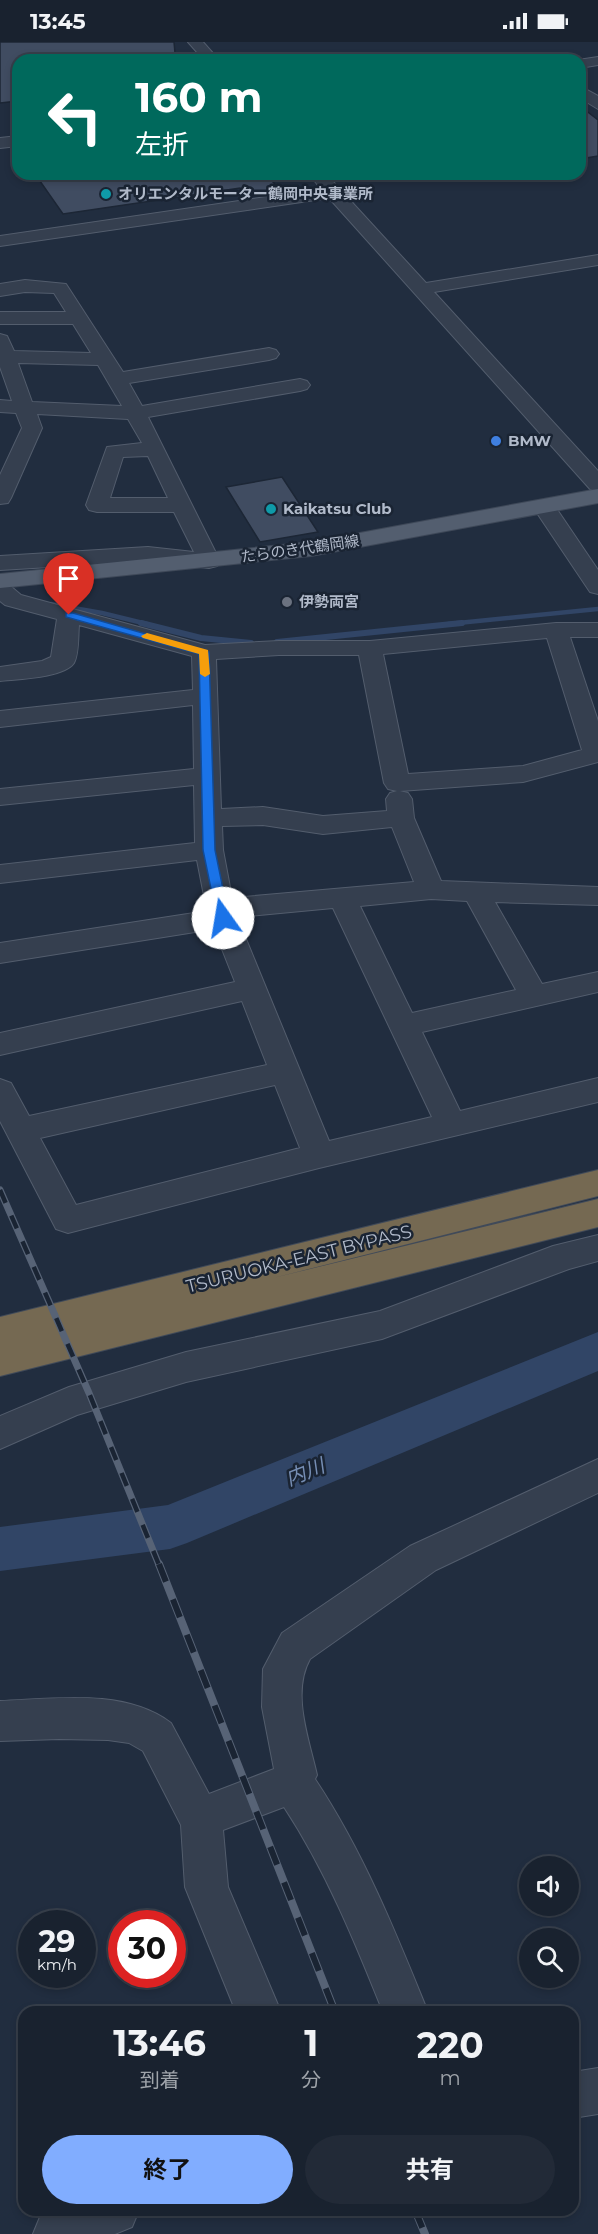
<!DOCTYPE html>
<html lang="ja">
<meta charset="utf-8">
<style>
:root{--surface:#19222f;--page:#222a37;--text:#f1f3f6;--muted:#9fa4aa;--line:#373f4b;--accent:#81adff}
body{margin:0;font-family:Montserrat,"Noto Sans JP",sans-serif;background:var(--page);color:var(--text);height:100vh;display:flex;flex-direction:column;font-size:22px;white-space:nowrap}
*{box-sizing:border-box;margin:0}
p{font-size:20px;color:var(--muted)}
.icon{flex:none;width:33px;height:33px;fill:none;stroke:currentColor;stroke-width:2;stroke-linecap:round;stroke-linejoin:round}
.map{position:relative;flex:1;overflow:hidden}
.details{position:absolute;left:18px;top:1964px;width:561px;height:210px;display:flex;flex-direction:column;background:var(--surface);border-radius:18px;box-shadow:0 3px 9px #0003,0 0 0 2px var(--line)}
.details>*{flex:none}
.banner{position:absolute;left:12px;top:12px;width:574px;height:126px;border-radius:18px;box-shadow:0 3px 9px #0003,0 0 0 2px var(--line);background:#00695c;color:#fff;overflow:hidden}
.buttons{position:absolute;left:519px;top:1814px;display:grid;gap:12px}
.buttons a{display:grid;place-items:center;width:60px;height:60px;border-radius:50%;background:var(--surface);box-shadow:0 3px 9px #0003,0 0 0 2px var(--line);font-size:30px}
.speed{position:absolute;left:18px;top:1868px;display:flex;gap:12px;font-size:30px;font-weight:700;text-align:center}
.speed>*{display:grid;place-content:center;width:78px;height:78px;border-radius:50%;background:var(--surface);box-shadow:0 3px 9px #0003,0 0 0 2px var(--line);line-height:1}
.speed small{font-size:15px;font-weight:400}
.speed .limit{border:9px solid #d22;background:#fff;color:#111}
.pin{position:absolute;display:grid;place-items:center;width:51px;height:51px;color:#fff;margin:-62px -26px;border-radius:50% 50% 50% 0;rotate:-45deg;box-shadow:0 0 6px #0007}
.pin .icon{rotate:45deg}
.me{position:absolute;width:66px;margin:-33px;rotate:347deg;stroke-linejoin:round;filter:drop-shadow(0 0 4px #0008)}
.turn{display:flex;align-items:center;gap:21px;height:126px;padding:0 24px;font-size:27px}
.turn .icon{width:78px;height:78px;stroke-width:2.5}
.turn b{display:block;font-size:42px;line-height:51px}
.eta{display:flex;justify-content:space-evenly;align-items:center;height:102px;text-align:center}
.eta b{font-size:36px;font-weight:700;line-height:42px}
.primary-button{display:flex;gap:12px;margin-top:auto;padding:12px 24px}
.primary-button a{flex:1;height:69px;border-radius:36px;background:var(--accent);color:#111;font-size:24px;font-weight:700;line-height:69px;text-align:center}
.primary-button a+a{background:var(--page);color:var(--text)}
.status{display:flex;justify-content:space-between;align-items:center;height:42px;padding:0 30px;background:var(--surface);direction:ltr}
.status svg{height:16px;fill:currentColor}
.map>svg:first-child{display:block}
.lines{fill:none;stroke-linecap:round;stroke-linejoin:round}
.stream-far1{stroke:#314566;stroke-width:4.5}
.stream{stroke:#314566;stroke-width:6}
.river{fill:#314566;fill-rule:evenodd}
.building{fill:#404c61;stroke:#1c2635;stroke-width:1.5}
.minor-casing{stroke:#535d6d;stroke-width:2}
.major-casing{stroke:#3e4858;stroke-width:2}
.highway-casing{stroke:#404a59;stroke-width:2}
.minor{fill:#353f4f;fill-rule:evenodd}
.major{fill:#535e6f;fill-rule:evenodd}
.highway{fill:#756952;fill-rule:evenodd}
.rail-far1-casing{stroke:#576376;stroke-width:7}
.rail-casing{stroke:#576376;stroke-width:8}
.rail-far1{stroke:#1a2433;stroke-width:4.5;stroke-dasharray:14;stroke-linecap:butt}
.rail{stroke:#1a2433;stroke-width:6;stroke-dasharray:19;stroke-linecap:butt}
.route{fill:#1a73e8;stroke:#114b97;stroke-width:1.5}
.slow{fill:#f59e0b}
.culture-dot{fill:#0f9aa8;stroke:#1a2433;stroke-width:2}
.shop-dot{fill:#3f7fe0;stroke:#1a2433;stroke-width:2}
.worship-dot{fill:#6b7280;stroke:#1a2433;stroke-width:2}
.labels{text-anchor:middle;stroke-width:5;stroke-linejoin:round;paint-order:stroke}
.far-poi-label{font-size:15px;font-weight:bold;fill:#b1baca;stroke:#1a2433;text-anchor:start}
.far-street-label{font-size:15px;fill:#b1baca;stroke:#1a2433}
.street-label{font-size:18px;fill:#b1baca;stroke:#1a2433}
.water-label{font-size:20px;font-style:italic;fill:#768eb4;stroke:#1a2433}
</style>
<div class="status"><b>13:45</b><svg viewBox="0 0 49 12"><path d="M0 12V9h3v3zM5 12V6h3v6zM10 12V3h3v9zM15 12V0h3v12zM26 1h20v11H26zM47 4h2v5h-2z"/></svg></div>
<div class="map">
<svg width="598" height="2192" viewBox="0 0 598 2192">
<rect width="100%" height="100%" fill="#212d3f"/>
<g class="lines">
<g class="stream-far1">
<path d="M51 562 102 571 147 582"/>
<path d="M448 582 598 567"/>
</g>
<g class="stream">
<path d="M141 581 201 596 251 601"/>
<path d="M277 600 462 581"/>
</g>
<path class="river" d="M598 1290V1329L187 1501 170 1507 0 1529V1485L168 1463Z"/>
</g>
<g class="building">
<path d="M0 0H174L175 11 143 15 146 18H18V59L0 61Z"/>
<path d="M580 64 598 78V114L580 117Z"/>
<path d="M35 132H266L280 148 247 153 240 146 63 172Z"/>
<path d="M282 435 318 490 260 500 226 445Z"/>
</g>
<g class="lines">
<defs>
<g id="minor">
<path d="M188 0H203L219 18H204Z"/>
<path d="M598 15V23L580 26V18H578Z"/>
<path d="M580 44 598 54V67L580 56Z"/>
<path d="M18 94V104L0 106V96Z"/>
<path d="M309 132H326L426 241 598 213V223L434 250 598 429V448L590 447 329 156 0 204V194L321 147Z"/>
<path d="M25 238 66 242 123 330 269 306 276 308 279 312 276 316 269 318 129 341 142 364 300 337 307 339 310 343 307 347 300 349 148 375 220 519 217 524 209 526 148 519 0 528V514L148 505 194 510 174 470H97L89 468 86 463 107 405 142 401 128 377 37 372 42 386 11 456 8 461 0 462V433L22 386 16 371 0 370V358L12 359 0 325V292L7 294 14 309 91 311 73 282H0V270H66L54 251 25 250 0 254V242ZM18 321 98 323 122 364 32 360ZM148 414 168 456H110L123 415Z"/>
<path d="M544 458 552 460 598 528V552L590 550 533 465 536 460Z"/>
<path d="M0 540 8 542 21 553 205 603 279 599H370L556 581H598V595H570L598 679V720L523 740 400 749 408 751 412 757 414 776 441 839 598 845V863L495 860 542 942 598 930V950L422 990 460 1069 598 1036V1060L319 1126 68 1191 56 1187 0 1079V1037L11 1041 29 1074 267 1023 242 959 0 1013V991L235 940 214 887 0 921V901L207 869 197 818 0 841V823L195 801 194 743 0 763V747L194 727 193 663 0 685V669L193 648 192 614 79 583C78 594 79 612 74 621 64 636 16 637 0 639V625L42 619 51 615 57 577 5 563 0 559ZM547 596 582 708 523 724 408 732 383 612ZM279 613H359L384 741 388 747 397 749 390 751 386 757 387 769 323 774 263 765 221 767 216 617ZM263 783 323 792 392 785 414 840 232 856 223 808 222 784ZM431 857 467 859 516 948 412 971 360 864ZM333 866 432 1075 329 1099 237 875ZM275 1043 300 1106 76 1163 40 1096Z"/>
<path d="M598 1193V1219L569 1227 382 1297 186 1340 77 1373 0 1407V1374L69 1345 186 1310 380 1269 553 1204Z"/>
<path d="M598 1417V1451L436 1528 310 1617C291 1651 309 1697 317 1733L315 1737C363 1809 396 1891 428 1970H383C355 1900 326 1829 284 1765L223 1788 228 1845 281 1970H236L185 1845 181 1783 143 1709 129 1701 108 1698 59 1697 0 1699V1659C54 1657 125 1646 171 1681L209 1752 274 1727 262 1665 263 1627 282 1591 410 1504Z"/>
<path d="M598 2026V2072L573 2076V2030Z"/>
<path d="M58 2168H139L132 2185 115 2192H33L40 2175Z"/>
</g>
<path id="major" d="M598 447V461L311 514 0 546V532L311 500Z"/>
<path id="highway" d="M598 1128V1154L273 1236 598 1157V1185L0 1334V1275Z"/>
</defs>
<use href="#minor" class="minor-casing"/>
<use href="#major" class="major-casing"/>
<use href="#highway" class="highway-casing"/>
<use href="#minor" class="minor"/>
<use href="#major" class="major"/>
<use href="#highway" class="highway"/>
<defs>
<path id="rail-far1" d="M0 1148 89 1351 159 1523"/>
<g id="rail">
<path d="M159 1522 335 1970"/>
<path d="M415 2168 425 2192"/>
</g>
</defs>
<use href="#rail-far1" class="rail-far1-casing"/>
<use href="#rail" class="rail-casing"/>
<use href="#rail-far1" class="rail-far1"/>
<use href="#rail" class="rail"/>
</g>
<path class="route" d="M66 571H73L209 610 215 808 229 876 227 879 223 880 217 876 203 808 199 612 66 575Z"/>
<path class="slow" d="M147 591 208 608 210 632 205 635 200 632 199 612 143 596 141 594Z"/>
<g class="culture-dot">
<circle cx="106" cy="152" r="6"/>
<circle cx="271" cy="467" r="6"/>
</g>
<circle class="shop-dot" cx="496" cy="399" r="6"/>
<circle class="worship-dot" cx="287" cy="560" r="6"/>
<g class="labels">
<g class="far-poi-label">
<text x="118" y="157">オリエンタルモーター鶴岡中央事業所</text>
<text x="508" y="404">BMW</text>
<text x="283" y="472">Kaikatsu Club</text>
<text x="299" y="565">伊勢両宮</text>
</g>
<g class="far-street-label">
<text transform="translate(300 507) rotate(-8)" y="5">たらのき代鶴岡線</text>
</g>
<g class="street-label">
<text transform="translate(299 1217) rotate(-14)" y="6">TSURUOKA-EAST BYPASS</text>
</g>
<g class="water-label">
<text transform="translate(305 1430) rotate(-22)" y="7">内川</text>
</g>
</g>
</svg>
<div class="buttons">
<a><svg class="icon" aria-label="sound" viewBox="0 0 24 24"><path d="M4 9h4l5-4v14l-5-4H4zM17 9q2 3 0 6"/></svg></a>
<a><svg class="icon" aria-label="search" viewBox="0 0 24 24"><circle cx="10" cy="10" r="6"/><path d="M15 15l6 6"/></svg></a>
</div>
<div class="speed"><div>29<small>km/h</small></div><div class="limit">30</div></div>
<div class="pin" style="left:69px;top:573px;background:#d93025"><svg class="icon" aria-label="arrive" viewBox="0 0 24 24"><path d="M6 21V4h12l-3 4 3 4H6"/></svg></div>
<svg class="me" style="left:223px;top:876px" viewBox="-20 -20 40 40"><circle r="19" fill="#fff"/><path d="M0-13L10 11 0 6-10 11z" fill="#1a73e8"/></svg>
<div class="banner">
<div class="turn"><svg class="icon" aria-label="left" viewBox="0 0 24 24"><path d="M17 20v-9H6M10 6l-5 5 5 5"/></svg><div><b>160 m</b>左折</div></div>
</div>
<section class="details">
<div class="eta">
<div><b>13:46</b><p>到着</p></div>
<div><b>1</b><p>分</p></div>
<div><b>220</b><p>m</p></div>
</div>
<div class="primary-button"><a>終了</a><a>共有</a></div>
</section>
</div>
